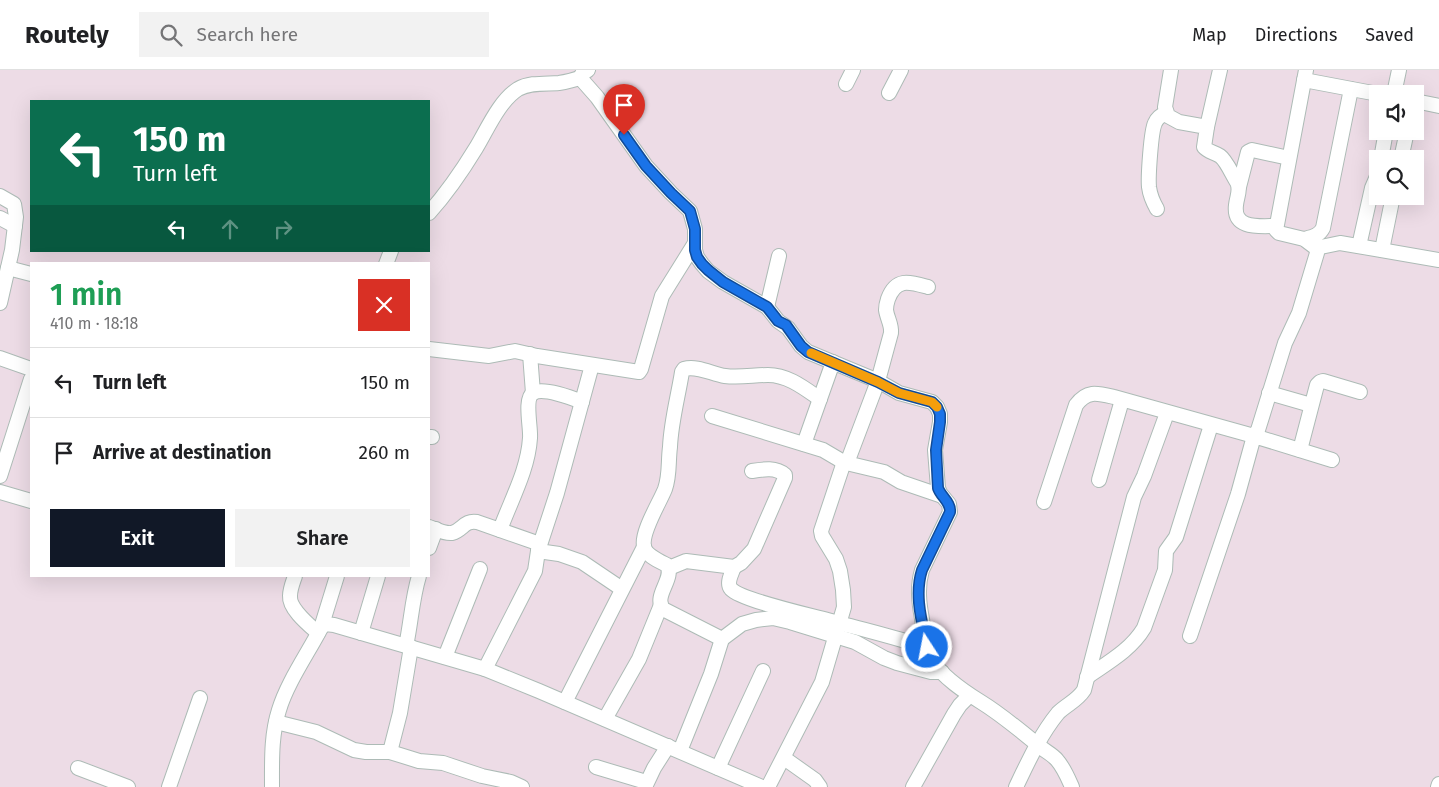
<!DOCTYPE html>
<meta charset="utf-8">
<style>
:root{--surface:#fff;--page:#f2f2f2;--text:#202124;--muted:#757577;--line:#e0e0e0;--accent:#111827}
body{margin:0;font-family:"Fira Sans",sans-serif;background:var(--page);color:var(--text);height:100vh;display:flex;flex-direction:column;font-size:19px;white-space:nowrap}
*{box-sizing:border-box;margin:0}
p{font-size:16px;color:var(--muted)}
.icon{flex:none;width:28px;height:28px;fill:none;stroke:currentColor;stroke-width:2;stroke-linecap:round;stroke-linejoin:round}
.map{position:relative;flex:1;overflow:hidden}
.details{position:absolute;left:30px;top:192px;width:400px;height:315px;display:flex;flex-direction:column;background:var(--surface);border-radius:0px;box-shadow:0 5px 20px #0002}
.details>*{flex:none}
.top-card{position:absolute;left:30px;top:30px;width:400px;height:152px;border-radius:0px;box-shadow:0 5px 20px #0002;background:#0b6e4f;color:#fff;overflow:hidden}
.tools{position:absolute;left:1369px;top:15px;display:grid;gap:10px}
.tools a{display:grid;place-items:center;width:55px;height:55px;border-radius:0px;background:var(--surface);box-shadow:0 5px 20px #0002;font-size:25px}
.pin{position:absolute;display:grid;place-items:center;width:42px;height:42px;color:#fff;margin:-51px -21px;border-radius:50% 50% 50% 0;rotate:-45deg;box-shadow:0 0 5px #0007}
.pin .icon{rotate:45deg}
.me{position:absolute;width:55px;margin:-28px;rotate:349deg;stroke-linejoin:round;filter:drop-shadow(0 0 4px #0008)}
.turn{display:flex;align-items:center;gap:18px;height:105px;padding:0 20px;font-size:22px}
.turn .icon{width:65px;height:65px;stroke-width:2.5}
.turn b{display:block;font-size:35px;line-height:42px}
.lanes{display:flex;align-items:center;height:48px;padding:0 20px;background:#0003;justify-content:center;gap:25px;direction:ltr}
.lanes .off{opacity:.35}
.round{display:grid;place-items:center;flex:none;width:52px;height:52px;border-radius:0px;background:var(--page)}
.summary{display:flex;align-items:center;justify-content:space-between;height:85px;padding:0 20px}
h1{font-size:30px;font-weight:600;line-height:38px;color:#1e9e55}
.cta{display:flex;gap:10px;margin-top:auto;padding:10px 20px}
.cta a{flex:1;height:58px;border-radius:0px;background:var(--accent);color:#fff;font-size:20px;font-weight:600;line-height:58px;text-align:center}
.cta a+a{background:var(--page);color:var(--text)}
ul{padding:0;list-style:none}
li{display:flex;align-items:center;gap:15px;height:70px;padding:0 20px;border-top:1px solid var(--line)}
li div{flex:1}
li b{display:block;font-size:19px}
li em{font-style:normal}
header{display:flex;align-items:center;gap:30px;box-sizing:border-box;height:70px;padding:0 25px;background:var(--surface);border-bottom:1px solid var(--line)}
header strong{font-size:24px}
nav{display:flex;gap:28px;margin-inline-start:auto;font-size:18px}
.search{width:350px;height:45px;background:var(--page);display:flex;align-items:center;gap:12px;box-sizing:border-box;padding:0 18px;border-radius:0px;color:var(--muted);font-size:19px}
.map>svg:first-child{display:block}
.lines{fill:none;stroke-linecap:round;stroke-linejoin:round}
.minor-casing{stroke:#adbbb6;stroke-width:16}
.minor{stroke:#fff;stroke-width:14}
.route-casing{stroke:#114b97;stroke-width:12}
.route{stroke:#1a73e8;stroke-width:9}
.slow{stroke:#f59e0b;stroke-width:9}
</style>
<header>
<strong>Routely</strong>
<div class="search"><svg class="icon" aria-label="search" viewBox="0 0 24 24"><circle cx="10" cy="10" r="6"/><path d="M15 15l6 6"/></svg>Search here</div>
<nav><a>Map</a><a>Directions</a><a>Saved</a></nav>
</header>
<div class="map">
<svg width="1439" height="717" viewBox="0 0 1439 717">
<rect width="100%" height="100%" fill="#eddce6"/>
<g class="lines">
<defs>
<g id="minor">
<path d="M588 0 582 4V10L597 27 646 96 671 123 690 141 695 159V180L697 187 702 194 708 201 723 212 767 237 778 251 788 258 801 276 808 282 878 311 899 323 932 332 937 337 940 344V352L935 380 938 418 940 423 949 434 950 442 922 500C917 517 919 533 922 549 924 562 925 579 932 590 942 607 965 622 981 632 1002 645 1021 661 1039 676 1045 681 1053 685 1057 690 1064 698 1068 708 1072 717"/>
<path d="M1171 0 1165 37 1168 46 1179 52 1207 57 1204 77C1208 82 1214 82 1220 86 1226 90 1233 106 1237 112 1241 120 1237 126 1236 135 1233 160 1260 156 1276 156"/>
<path d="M1304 10 1378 24"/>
<path d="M846 14 853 0"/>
<path d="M889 23 901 0"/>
<path d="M1394 24 1399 0"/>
<path d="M1415 31 1439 36"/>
<path d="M1207 57 1220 0"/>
<path d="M1381 89 1386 61"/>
<path d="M1401 89 1407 61"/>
<path d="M1239 117 1248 82 1252 80 1289 88"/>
<path d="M0 126 14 134 16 147 12 180 0 233"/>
<path d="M1157 139C1153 132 1150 125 1149 117 1148 107 1151 61 1155 53 1157 48 1161 45 1166 43"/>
<path d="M429 143C446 124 462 101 476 78 487 60 499 31 518 19 530 12 546 14 559 13 567 12 574 10 582 7"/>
<path d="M0 148 15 156"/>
<path d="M1304 169C1312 167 1319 166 1323 158L1351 19"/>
<path d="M1359 176 1372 118 1378 104"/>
<path d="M1316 178 1340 173 1439 190"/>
<path d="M1382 180 1393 126"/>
<path d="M386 194 391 181"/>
<path d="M8 198 31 204"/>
<path d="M767 237 779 186"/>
<path d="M429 279 489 286 515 281 537 286 639 302 641 299 662 226 695 173"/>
<path d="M530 284 533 323"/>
<path d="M0 288 31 299"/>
<path d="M1269 323 1311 335"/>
<path d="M712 346 823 380 840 390 843 395 821 461 822 466 836 489 840 501 843 520 844 537 822 612 768 717"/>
<path d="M429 367H432"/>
<path d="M804 374 833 292"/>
<path d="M1300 380 1317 315 1320 312 1323 311 1360 322"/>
<path d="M842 392 884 402 901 412 942 426"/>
<path d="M847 393 878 311 891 263C892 255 887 248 886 240 886 236 887 232 888 229 896 207 910 212 928 217"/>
<path d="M0 406 31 309"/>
<path d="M1099 410 1122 330"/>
<path d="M0 422 31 431"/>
<path d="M1044 432 1076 335C1087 320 1097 323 1114 327L1254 366 1258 360 1285 273 1299 243 1317 183 1316 178 1304 169 1279 163 1276 160 1306 0"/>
<path d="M429 457C435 459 445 464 452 463 463 460 464 450 477 452L540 474"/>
<path d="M500 460C511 430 528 400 530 368 531 358 524 329 533 323 543 317 572 328 582 332"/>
<path d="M429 478 436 459"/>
<path d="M538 481 559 484 582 492 622 519"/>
<path d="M734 497C732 503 726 513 731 519 742 531 819 547 838 553 868 560 898 569 927 577"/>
<path d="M669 498 686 491 734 497 741 493 754 479 785 408V405C776 397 764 399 752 401"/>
<path d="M295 506C293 512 290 519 290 526 289 539 309 555 318 563"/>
<path d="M321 558 337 506"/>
<path d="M361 563 378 506"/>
<path d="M1190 566 1238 424 1254 366 1332 390"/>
<path d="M722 569 663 539C653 525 675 509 667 495 659 491 645 485 644 476 641 462 660 432 665 419 670 405 668 392 670 377 671 352 678 327 682 302L684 299C697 295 712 304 725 306 739 308 754 305 768 305 788 305 804 318 820 329"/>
<path d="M406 576C411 553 412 529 419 506"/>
<path d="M445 587 480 499"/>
<path d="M485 599 535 501 538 481 557 423 592 295"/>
<path d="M1087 607C1107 593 1131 580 1144 558L1165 500 1166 481 1176 467 1211 355"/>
<path d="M565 632 644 477"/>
<path d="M605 649 639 589 661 535"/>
<path d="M276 652 316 662 354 680 366 682H390L419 691 443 693 482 706 511 712 522 717"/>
<path d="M680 681 711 604 722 569 742 554 756 550 773 548 790 552 855 572 884 588 897 593 931 602H942"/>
<path d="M390 682 400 643 411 577"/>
<path d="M784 688 815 710 820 717"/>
<path d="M596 697 646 712"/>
<path d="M78 698 128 717"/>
<path d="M718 698 763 601"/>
<path d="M169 717 200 628"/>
<path d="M272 717C272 691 271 665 279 640 287 613 308 583 321 558L325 554 334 555 485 599 539 621 762 717"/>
<path d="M645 717 654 698 668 676"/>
<path d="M913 717 954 644 960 635 969 626"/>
<path d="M1016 717C1028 692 1040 665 1058 643 1067 634 1077 631 1084 620L1134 427 1144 406 1167 343"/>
<path d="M1438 717 1439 714"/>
</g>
</defs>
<use href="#minor" class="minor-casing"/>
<use href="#minor" class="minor"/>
</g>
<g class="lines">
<defs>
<path id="route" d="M624 65 646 96 671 123 690 141 695 159V180L697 187 702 194 708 200 723 212 767 237 778 251 786 255 801 276 808 282 878 312 899 323 932 332 937 337 940 344V352L936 380 938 418C941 427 951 432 950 442L922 500C914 525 922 552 927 577"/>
</defs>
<use href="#route" class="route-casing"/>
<use href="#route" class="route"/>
<path class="slow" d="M811 283 878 312 899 323 932 332 937 337"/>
</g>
</svg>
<div class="tools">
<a><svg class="icon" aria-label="sound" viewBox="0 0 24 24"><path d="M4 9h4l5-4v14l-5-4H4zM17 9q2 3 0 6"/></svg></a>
<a><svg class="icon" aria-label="search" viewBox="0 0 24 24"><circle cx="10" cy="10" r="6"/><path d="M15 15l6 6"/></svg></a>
</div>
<div class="pin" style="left:624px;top:65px;background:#d93025"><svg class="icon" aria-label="arrive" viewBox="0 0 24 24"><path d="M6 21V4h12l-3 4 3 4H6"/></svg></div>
<svg class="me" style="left:927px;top:577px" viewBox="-20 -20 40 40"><circle r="17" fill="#1a73e8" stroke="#fff" stroke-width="3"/><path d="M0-11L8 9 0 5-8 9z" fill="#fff"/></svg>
<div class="top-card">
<div class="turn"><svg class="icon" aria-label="left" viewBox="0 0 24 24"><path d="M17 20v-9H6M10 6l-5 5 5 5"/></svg><div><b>150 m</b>Turn left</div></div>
<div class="lanes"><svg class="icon" aria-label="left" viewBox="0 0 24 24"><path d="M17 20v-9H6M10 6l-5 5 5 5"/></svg><svg class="icon off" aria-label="ahead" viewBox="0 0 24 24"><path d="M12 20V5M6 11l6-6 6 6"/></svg><svg class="icon off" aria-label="right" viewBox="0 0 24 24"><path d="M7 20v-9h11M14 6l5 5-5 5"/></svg></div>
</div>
<section class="details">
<div class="summary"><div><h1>1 min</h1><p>410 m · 18:18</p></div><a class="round" style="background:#d93025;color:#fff"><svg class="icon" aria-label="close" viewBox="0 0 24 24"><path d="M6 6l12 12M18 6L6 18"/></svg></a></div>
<ul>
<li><svg class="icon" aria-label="left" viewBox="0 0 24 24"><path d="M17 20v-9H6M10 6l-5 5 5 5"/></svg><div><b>Turn left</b></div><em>150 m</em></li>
<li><svg class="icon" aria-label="arrive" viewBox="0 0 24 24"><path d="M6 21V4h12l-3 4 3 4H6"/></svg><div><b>Arrive at destination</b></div><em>260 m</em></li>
</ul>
<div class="cta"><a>Exit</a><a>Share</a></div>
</section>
</div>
